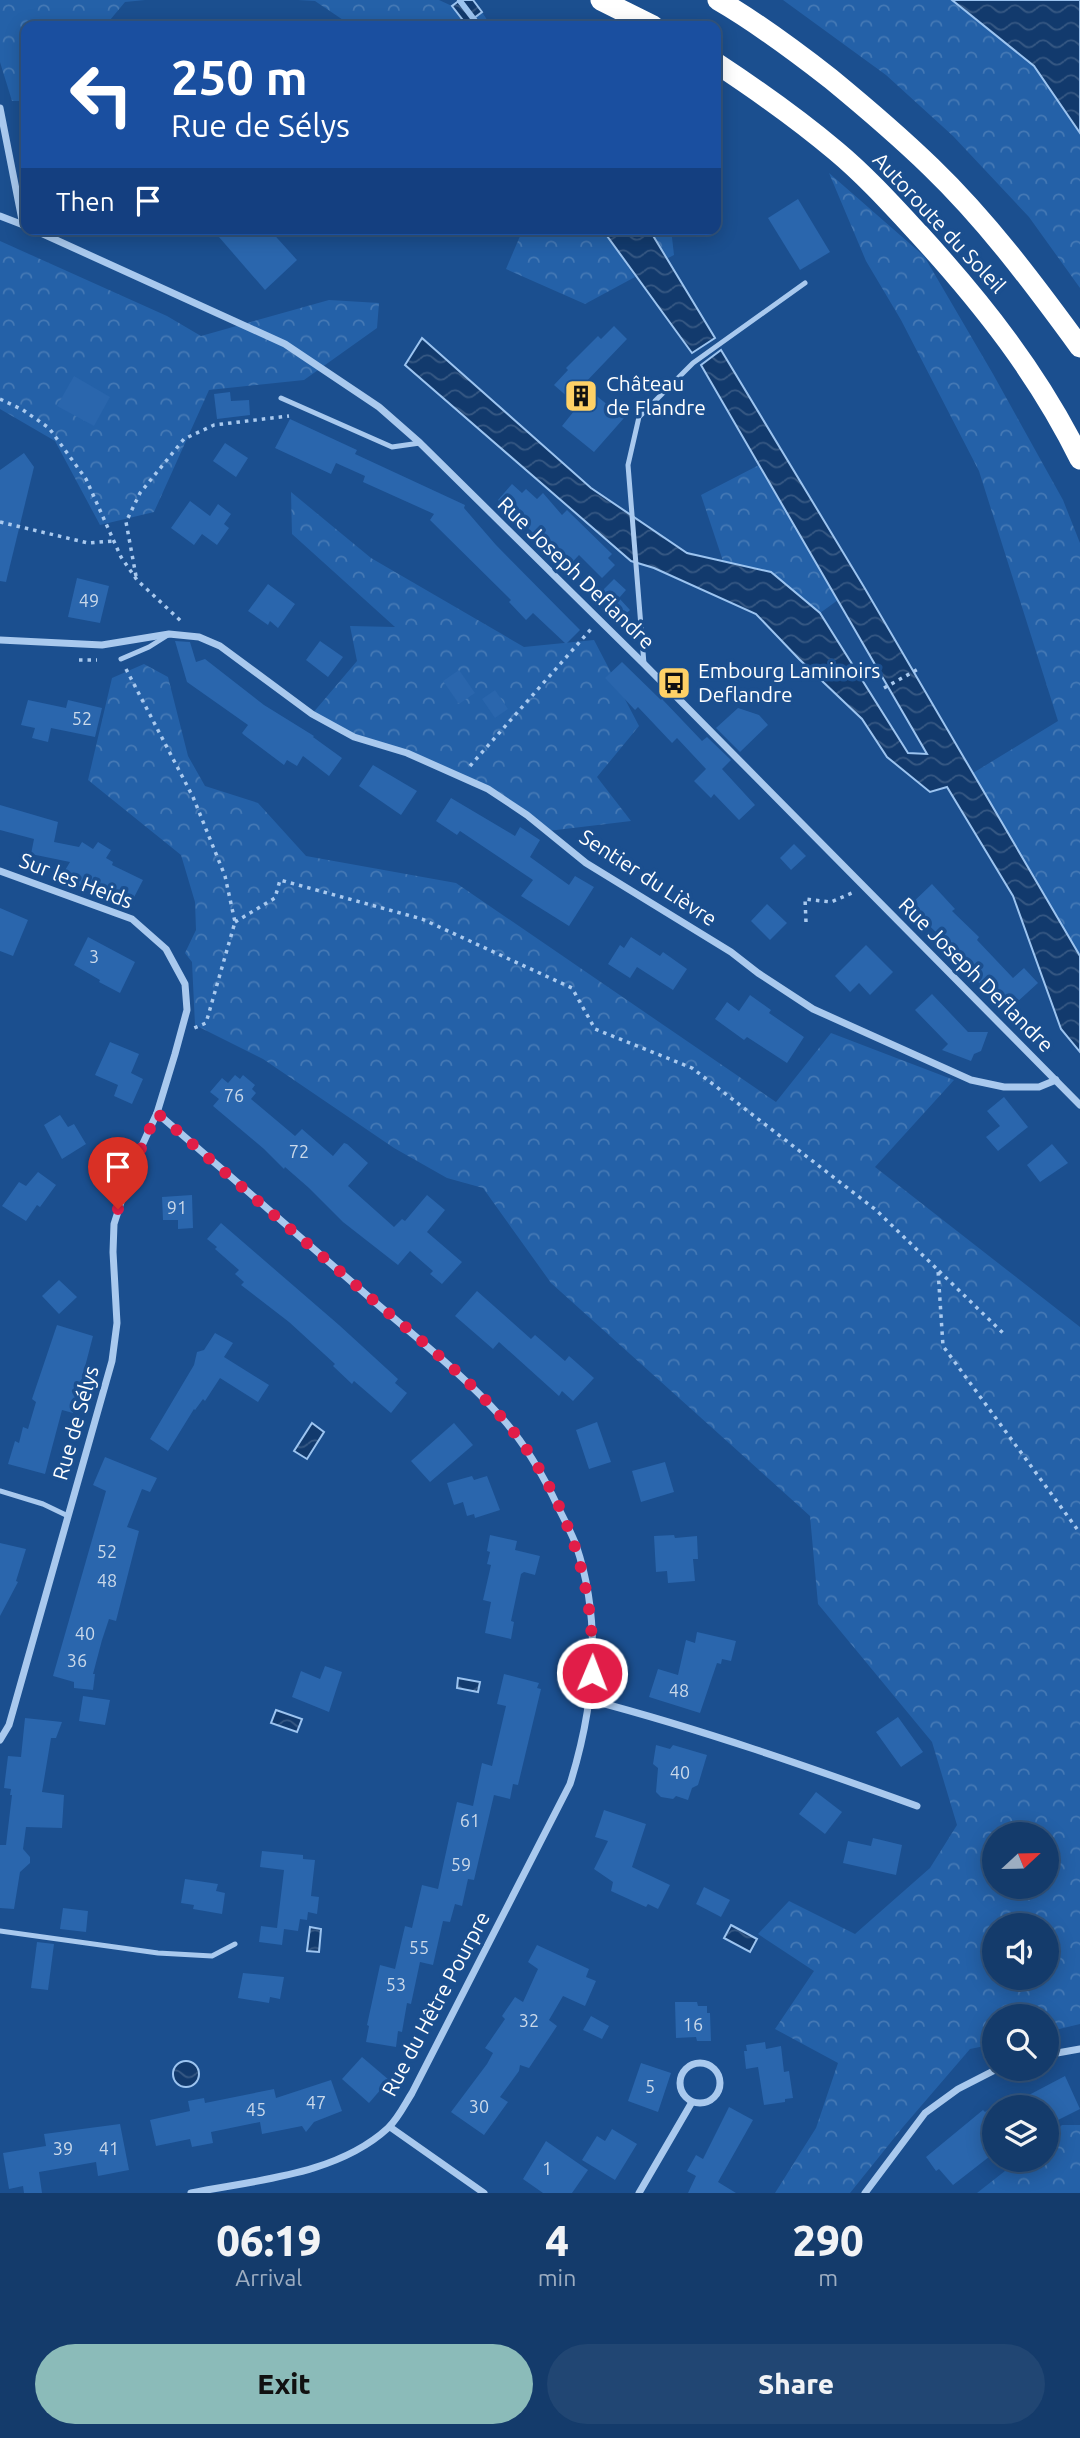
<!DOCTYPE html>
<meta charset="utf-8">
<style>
:root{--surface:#143b6b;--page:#214673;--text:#f1f3f6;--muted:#9dadc1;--line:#33557e;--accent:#8bbbb9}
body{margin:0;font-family:Ubuntu,sans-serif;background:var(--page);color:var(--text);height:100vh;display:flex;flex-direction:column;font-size:26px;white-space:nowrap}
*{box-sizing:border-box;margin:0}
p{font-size:23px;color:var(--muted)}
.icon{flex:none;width:38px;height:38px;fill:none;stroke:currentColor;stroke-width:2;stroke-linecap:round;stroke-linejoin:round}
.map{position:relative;height:2193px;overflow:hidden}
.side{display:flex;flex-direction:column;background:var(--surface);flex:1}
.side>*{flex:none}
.banner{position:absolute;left:21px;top:21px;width:700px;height:214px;border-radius:14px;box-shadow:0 4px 18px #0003,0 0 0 2px var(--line);background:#1a4fa0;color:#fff;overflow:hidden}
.needle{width:46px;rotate:68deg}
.buttons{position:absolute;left:982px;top:1822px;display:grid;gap:14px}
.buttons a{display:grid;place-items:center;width:77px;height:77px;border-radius:50%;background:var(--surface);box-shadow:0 4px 18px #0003,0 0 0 2px var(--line);font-size:35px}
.pin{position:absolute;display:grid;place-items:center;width:60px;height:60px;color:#fff;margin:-72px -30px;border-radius:50% 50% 50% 0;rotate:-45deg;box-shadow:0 0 7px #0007}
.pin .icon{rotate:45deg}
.me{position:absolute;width:77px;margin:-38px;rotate:1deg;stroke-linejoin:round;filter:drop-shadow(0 0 5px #0008)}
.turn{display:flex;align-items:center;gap:24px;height:147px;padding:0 35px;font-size:32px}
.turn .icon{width:91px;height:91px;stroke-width:2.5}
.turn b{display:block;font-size:49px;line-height:60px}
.then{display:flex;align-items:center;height:66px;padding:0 35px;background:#0003;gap:14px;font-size:26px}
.eta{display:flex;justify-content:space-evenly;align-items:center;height:119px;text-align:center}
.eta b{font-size:42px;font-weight:800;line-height:49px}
.button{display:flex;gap:14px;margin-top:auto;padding:14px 35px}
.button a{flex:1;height:80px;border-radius:42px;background:var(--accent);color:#111;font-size:28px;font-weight:800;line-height:80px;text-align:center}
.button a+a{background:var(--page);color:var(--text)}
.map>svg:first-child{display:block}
.forest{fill:url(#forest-crowns);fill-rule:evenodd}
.water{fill:url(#water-waves);stroke:#9cc4f0;stroke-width:2}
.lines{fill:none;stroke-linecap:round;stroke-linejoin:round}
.stream{stroke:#9cc4f0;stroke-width:6}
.building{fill:#2a66ad}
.path{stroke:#a9c9ee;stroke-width:3.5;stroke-dasharray:3.5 5;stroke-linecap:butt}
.service{stroke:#a9c9ee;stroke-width:5}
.minor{stroke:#a9c9ee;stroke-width:7}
.motorway{stroke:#fff;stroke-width:21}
.route{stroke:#e11d48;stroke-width:12;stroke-dasharray:0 21.6}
.labels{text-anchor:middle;stroke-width:7;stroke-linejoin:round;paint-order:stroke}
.number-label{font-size:18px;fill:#cad9ea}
.street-label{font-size:21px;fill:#fff;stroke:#1b4f8f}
.poi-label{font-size:21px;fill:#fff;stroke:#1b4f8f;text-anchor:start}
</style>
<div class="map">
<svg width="1080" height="2193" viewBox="0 0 1080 2193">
<defs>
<pattern id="forest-crowns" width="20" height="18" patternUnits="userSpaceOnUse" patternTransform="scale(1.75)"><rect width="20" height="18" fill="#2461a8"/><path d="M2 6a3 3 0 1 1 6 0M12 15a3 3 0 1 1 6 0" fill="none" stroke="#4579b5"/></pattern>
<pattern id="water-waves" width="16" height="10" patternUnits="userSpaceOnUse" patternTransform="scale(1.75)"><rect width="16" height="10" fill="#123a6d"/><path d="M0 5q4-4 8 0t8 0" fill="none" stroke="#365883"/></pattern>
</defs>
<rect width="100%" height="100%" fill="#1b4f8f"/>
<g class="forest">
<path d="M0 0H145L125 2 105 26H26V101H12L0 62Z"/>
<path d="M298 0H439L452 6 466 24 482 12 491 26H352L315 1Z"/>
<path d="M783 0H952L1034 66 1080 133V288L1029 217 953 136 886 75Z"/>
<path d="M829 173 924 256 993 374 1063 500 1080 543V956L973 773 1058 721 979 471 901 320 866 261Z"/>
<path d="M523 229H602L635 277 585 304 506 269Z"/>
<path d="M649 229H671L674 255 668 258Z"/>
<path d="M0 241 167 316 201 336 329 300 379 303 377 328 304 380 209 390 154 512 100 525 55 441 0 409Z"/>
<path d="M759 465 838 600 820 613 771 572 723 561 701 495Z"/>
<path d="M291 492 371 558 524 647 594 640 639 726 597 777 631 821 548 831 488 789 407 753 354 737 312 714 357 661 350 626 395 627 292 534Z"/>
<path d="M144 664 168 677 188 756 205 786 258 803 306 856 456 883 776 1102 831 1033 954 1080 875 1167 1080 1327V2024L1047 2032 1046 2016H994V2044L970 2049 903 2127 850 2193H775L816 2128 838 2063 775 2029 814 1971 758 1934 789 1901 855 1934 930 1868 957 1825 932 1742 818 1604 810 1516 551 1283 483 1188 447 1178 394 1148 263 1059 195 1025 192 962 185 953 196 930 195 902 181 855 88 780 112 678ZM994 1834H1046V1886H994ZM994 1925H1046V1978H994Z"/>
<path d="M1062 2125H1080V2193H977L1019 2160H1046L1047 2138Z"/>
</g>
<g class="water">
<path d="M460 0H473L482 12 466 24 452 6Z"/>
<path d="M952 0H1080V133L1034 66Z"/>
<path d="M602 229H649L715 338 692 353Z"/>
<path d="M422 338 591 488 687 553 771 572 820 613 908 753 927 754 701 365 721 350 864 587 1080 956V1052L1061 1029 1013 896 947 787 930 792 887 757 862 719 799 659 756 614 654 568 631 561 405 365Z"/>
<path d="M312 1423 324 1432 307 1459 294 1451Z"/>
<path d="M458 1678 480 1682 478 1692 457 1688Z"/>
<path d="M276 1710 302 1719 297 1732 271 1723Z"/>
<path d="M731 1925 757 1939 750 1952 724 1938Z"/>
<path d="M310 1927 321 1929 319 1952 307 1951Z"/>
<circle cx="186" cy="2074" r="13"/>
</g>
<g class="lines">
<path class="stream" d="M460 1 479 26"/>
</g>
<g class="building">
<path d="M798 199 830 252 800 270 768 218Z"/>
<path d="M212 229H269L297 260 265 290Z"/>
<path d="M614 326 627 339 583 385 624 418 594 452 562 426 578 406 554 385 568 370 566 368 598 336 601 339Z"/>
<path d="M74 376 110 397 94 426 57 406Z"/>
<path d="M230 392 231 401 249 400 250 415 217 419 214 394Z"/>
<path d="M290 419 357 450 355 454 465 505 464 508 496 545 580 630 566 644 533 613 526 620 509 602 511 600 430 520 434 514 363 482 365 476 336 463 331 474 275 448Z"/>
<path d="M225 443 248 458 236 477 213 461Z"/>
<path d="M24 453 34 467 6 582 0 581V470Z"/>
<path d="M512 484 522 493 526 489 537 499 543 493 562 515 567 510 612 554 608 558 615 565 602 578 579 555 565 570 541 547 544 543 498 500Z"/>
<path d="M190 501 210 516 218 504 231 514 224 524 229 528 217 545 202 534 194 545 171 528Z"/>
<path d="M77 578 109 586 100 623 68 617Z"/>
<path d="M614 579 626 590 619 598 630 610 616 623 601 608 607 596 603 590Z"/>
<path d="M268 584 295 604 278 628 270 621 268 625 248 611Z"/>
<path d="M175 641 190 642 196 662 205 659 264 705 314 736 313 737 342 758 329 776 303 756 297 766 287 760 284 765 244 735 242 733 248 725 187 682Z"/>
<path d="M320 641 343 657 328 677 306 660Z"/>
<path d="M622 662 661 700 662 699 702 741 707 737 731 760 722 769 755 805 739 820 714 794 711 798 694 781 706 769 677 738 672 743 638 707 635 710 605 678Z"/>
<path d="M459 670 475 693 459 704 443 681Z"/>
<path d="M495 690 508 709 495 718 482 699Z"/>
<path d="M28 700 66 708 68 700 102 708 95 737 51 728 48 742 32 738 35 728 21 725Z"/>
<path d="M738 708 759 715 768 725 740 752 716 728Z"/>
<path d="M373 765 417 791 401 815 359 786Z"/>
<path d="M451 798 515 836 520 827 540 840 530 857 569 885 575 876 594 887 569 926 521 896 533 880 460 831 457 835 436 821Z"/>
<path d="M0 805 58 822 54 842 79 847 82 842 93 849 98 842 111 850 106 858 113 862 112 865 143 880 130 905 83 881 79 887 61 877 70 862 31 854 34 839 0 830Z"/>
<path d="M794 844 806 856 791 870 780 858Z"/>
<path d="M932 884 955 909 952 911 979 937 977 940 1013 978 1024 968 1038 983 1006 1012 969 972 973 968 909 906Z"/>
<path d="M767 904 787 923 770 940 751 921Z"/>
<path d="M0 908 28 920 13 956 0 951Z"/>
<path d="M88 937 135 962 120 993 99 982 100 980 74 965Z"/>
<path d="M631 937 660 956 663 952 687 969 673 990 637 967 630 978 608 964 620 945 624 948Z"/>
<path d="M866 945 893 972 870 995 859 983 850 992 835 976Z"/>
<path d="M932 994 968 1032H988L981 1051 974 1054 971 1061 942 1050 948 1044 915 1010Z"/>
<path d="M750 995 771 1010 769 1013 804 1037 787 1063 747 1037 744 1040 715 1019 727 1002 739 1011Z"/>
<path d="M110 1042 139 1054 131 1073 143 1079 132 1104 114 1096 118 1085 95 1075Z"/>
<path d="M235 1075 240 1079 243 1075 255 1085 252 1089 256 1093 251 1099 295 1136 302 1129 333 1156 344 1143 347 1144 368 1163 348 1186 394 1227 402 1219 405 1221 427 1195 445 1210 427 1232 462 1262 442 1284 430 1274 433 1271 410 1251 398 1265 343 1222 309 1188 285 1167 284 1169 264 1149 213 1106 219 1099 210 1092 222 1078 228 1083Z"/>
<path d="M1004 1097 1028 1127 998 1151 986 1137 1000 1126 987 1111Z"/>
<path d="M60 1115 68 1127 74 1124 86 1144 62 1159 44 1125Z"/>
<path d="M1052 1144 1068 1163 1040 1182 1027 1165Z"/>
<path d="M38 1172 56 1185 40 1207 37 1205 26 1221 2 1206 19 1182 26 1186Z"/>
<path d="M192 1195 193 1228 178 1229V1220H163L162 1197Z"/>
<path d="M221 1223 339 1325 398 1379 395 1383 407 1393 391 1413 354 1381 352 1384 333 1366 335 1364 289 1322 241 1285 244 1282 235 1274 239 1270 215 1249 217 1247 207 1239Z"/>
<path d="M59 1280 77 1297 59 1314 42 1296Z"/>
<path d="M477 1291 531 1339 535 1335 565 1361 569 1356 594 1378 573 1401 562 1391 559 1396 499 1342 493 1349 455 1316Z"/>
<path d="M57 1325 93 1336 73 1413 62 1410 45 1474 8 1464 15 1441 19 1443 23 1427 28 1429 36 1402 32 1399Z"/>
<path d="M215 1333 233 1343 224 1357 269 1385 258 1402 220 1378 205 1401 203 1399 195 1410 194 1409 168 1451 150 1439 194 1365 197 1352 204 1350Z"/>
<path d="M597 1422 611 1462 589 1469 576 1430Z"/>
<path d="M454 1423 473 1445 430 1482 411 1461Z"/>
<path d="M105 1457 157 1478 150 1492 142 1489 127 1527 139 1531 116 1621 109 1619 102 1640 93 1674H95L93 1690 74 1688V1682L53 1676 106 1491 93 1485Z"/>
<path d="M665 1462 674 1492 641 1502 632 1471Z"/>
<path d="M472 1476 474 1480 487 1476 500 1510 475 1518 474 1514 467 1516 463 1502 454 1505 447 1483Z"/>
<path d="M490 1535 517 1541 515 1550 540 1556 535 1575 524 1572 521 1574 511 1621 514 1622 511 1639 485 1633 491 1602 483 1600 491 1565 487 1564 490 1552 487 1551Z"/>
<path d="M674 1535 675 1538 697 1536 698 1559H693L695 1581 668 1583 667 1571 656 1572 654 1536Z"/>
<path d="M0 1543 26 1549 16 1581 18 1582 0 1616Z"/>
<path d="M697 1632 736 1641 731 1661 722 1659 721 1664 717 1663 700 1713 649 1697 658 1669 678 1675 686 1640 695 1643Z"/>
<path d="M325 1666 342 1672 329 1712 292 1697 301 1671 320 1679Z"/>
<path d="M504 1674 539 1683 537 1688 541 1689 518 1785 513 1784 510 1799 494 1795 474 1880 468 1879 462 1906 455 1904 450 1922 443 1921 433 1965 420 1962 411 2004 407 2003 402 2032 398 2031 396 2047 366 2042 369 2026 367 2025 380 1965 395 1969 405 1926 412 1928 422 1885 438 1889 457 1802 473 1806 482 1763 492 1766 506 1706 497 1704Z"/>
<path d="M83 1696 110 1700 105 1725 79 1721Z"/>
<path d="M898 1717 923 1752 901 1767 876 1732Z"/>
<path d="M25 1718 62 1722 56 1738H51L42 1792 64 1795 62 1828 26 1827 23 1849 30 1857V1863L20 1872 14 1909 0 1908V1845H6L12 1795H10L11 1789 4 1788 8 1756 21 1757Z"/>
<path d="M656 1745 670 1749 673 1745 707 1755 698 1785 692 1788 688 1800 676 1796 673 1799 661 1797 656 1792 658 1768 653 1764Z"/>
<path d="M816 1792 842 1812 825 1834 799 1814Z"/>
<path d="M604 1810 646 1824 632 1867 670 1885 658 1909 648 1904 646 1907 611 1891 613 1882 594 1869 608 1841 595 1837Z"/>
<path d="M873 1838 902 1845 896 1875 843 1863 848 1841 871 1846Z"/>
<path d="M262 1851 303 1855V1859L315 1860 311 1896 319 1897 317 1914 308 1912 307 1920 300 1919 298 1931 284 1929 282 1945 259 1942 261 1926 277 1928 284 1870 260 1867Z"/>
<path d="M185 1879 218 1884 216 1891 225 1893 222 1914 193 1909 194 1905 181 1903Z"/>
<path d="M704 1887 730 1900 721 1917 696 1904Z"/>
<path d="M63 1908 88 1911 86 1932 60 1929Z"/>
<path d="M37 1942 54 1944 48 1990 31 1988Z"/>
<path d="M537 1945 589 1969 586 1977 596 1981 585 2006 563 1996 549 2020 557 2026 529 2068 520 2065 519 2071 500 2097 508 2102 484 2135 451 2112 487 2064 493 2053 485 2048 505 2019 502 2016 515 1997 523 2002 538 1969 528 1962Z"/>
<path d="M243 1973 284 1977 280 1999 270 1997 269 2003 238 1998Z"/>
<path d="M675 2002H697L698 2006H707V2013H710L711 2041H697L696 2037 676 2038Z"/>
<path d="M591 2016 609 2026 602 2039 583 2030Z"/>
<path d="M765 2042 766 2049 781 2046 784 2072 789 2071 793 2098 785 2099V2102L764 2105 758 2067 746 2069 744 2051H747L746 2045Z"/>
<path d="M362 2057 389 2080 369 2103 342 2079Z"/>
<path d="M641 2063 671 2073 658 2112 628 2101Z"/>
<path d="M1065 2076 1080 2109 1046 2126V2107H1006Z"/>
<path d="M331 2080 342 2111 314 2122 306 2132 302 2126 262 2134 260 2122 211 2132 213 2143 192 2147 190 2139 156 2146 150 2120 190 2111 188 2101 204 2098 205 2103 274 2089 276 2098Z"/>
<path d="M994 2105V2153L953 2185 939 2169 936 2171 926 2157 983 2110 985 2112Z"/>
<path d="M729 2107 753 2120 718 2182 736 2193H688L696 2176 687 2171 696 2155 703 2159Z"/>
<path d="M120 2124 129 2170 98 2176 96 2162 39 2172 42 2193H24L23 2186 9 2189 3 2153 46 2146 44 2134Z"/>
<path d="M612 2129 637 2144 615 2180 582 2160 597 2136 605 2141Z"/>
<path d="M546 2141 588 2170 572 2193H543L523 2179Z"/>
</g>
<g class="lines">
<g class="path">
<path d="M0 399 23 410 49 428 86 479 121 557 137 580 182 622"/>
<path d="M0 522 88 543 114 541"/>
<path d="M136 576 126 522 140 493 184 439 214 425 289 416"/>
<path d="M79 660H97"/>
<path d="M126 669 193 797 225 876 235 922 206 1023 194 1028"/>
<path d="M884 688 920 668"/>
<path d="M470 766 592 628"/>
<path d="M235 922 275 898 280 880 422 919 572 988 595 1029 692 1068 876 1210 938 1270 943 1346 1080 1533"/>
<path d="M806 922 805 899 831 902 852 893"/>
<path d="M939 1271 1003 1333"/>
</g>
<g class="service">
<path d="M281 398 392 447 420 443"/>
<path d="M121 659 149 647 168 635"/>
<path d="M644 664 628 465 639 417 693 363 805 283"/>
<path d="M0 1491 43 1504 68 1516"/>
<path d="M0 1931 158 1953 212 1956 235 1944"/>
</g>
<g class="minor">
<path d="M0 108 23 225"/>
<path d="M0 216 26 226"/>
<path d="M32 229 285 344 379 407 420 443 644 664 1080 1105"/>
<path d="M0 640 102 645 169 634 199 637 220 646 312 714 354 737 407 753 488 789 527 815 586 863 731 952 758 973 813 1009 971 1080 1004 1087H1039L1056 1080"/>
<path d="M0 871 132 919 166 949 185 984 187 1010 175 1054 157 1113 133 1165 114 1224 113 1252 117 1323 112 1361 9 1725 0 1740"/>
<path d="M157 1113C228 1174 298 1235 369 1297 414 1336 462 1373 502 1418 525 1444 543 1475 558 1507 564 1519 571 1532 576 1545 603 1624 594 1707 570 1784L412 2093C405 2104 398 2119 388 2128 337 2175 256 2180 191 2193"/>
<path d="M590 1700C701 1729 809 1767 917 1806"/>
<path d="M1046 2055 1080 2049"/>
<circle cx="700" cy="2083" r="20"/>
<path d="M390 2127 484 2193"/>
<path d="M639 2193 692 2102"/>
<path d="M865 2193 925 2113 958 2089 999 2068"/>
</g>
<g class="motorway">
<path d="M601 0 653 26"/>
<path d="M718 0C758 23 795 51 831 79 865 107 899 136 931 167 987 221 1034 284 1080 347"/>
<path d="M716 63C757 90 798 119 836 151 866 176 893 206 919 234 982 303 1039 375 1080 459"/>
</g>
</g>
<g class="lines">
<path class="route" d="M118 1209 133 1166 157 1113C221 1169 285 1225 350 1280 401 1325 458 1367 503 1419 564 1490 596 1581 592 1673"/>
</g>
<defs>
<symbol id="building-square" viewBox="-11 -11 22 22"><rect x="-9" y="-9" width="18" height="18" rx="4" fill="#ffd166" stroke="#1b4f8f"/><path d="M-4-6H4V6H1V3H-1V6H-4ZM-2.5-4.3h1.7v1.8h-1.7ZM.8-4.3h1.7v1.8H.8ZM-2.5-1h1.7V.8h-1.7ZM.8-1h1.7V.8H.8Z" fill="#111"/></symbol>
<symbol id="bus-square" viewBox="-11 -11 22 22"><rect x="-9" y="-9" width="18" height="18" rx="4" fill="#ffd166" stroke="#1b4f8f"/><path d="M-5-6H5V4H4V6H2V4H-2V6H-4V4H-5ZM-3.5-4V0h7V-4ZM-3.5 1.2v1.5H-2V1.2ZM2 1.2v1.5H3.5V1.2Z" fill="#111"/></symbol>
</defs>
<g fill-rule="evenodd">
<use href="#building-square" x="562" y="377" width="38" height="38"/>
<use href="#bus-square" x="655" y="664" width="38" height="38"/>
</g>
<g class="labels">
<g class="number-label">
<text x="89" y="607">49</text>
<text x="82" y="725">52</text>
<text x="94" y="963">3</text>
<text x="234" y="1102">76</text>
<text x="299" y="1158">72</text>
<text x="177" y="1214">91</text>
<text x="107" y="1558">52</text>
<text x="107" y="1587">48</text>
<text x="85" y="1640">40</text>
<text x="77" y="1667">36</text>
<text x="679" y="1697">48</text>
<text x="680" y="1779">40</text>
<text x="470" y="1827">61</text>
<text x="461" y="1871">59</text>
<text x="419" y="1954">55</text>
<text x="396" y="1991">53</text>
<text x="529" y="2027">32</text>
<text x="693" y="2031">16</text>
<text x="650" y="2093">5</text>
<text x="316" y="2109">47</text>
<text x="479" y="2113">30</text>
<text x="256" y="2116">45</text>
<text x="63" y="2155">39</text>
<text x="109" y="2155">41</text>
<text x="547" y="2175">1</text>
</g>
<g class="street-label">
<text transform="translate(939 223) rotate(47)" y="7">Autoroute du Soleil</text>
<text transform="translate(576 573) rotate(44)" y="7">Rue Joseph Deflandre</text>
<text transform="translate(648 878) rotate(33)" y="7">Sentier du Lièvre</text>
<text transform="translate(76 881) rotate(21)" y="7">Sur les Heids</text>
<text transform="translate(976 975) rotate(45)" y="7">Rue Joseph Deflandre</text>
<text transform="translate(76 1423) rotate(-74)" y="7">Rue de Sélys</text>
<text transform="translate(436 2004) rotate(-62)" y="7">Rue du Hêtre Pourpre</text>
</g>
<g class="poi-label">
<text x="606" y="391">Château<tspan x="606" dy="24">de Flandre</tspan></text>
<text x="698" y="678">Embourg Laminoirs<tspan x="698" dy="24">Deflandre</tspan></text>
</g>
</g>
</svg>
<div class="buttons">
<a><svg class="needle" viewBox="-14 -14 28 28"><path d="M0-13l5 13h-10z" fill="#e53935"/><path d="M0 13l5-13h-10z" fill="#9dadc1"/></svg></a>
<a><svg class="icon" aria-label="sound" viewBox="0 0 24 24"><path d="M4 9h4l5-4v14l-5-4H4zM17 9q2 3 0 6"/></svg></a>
<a><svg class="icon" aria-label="search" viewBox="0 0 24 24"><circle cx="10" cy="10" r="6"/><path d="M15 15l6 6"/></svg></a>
<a><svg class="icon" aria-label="layers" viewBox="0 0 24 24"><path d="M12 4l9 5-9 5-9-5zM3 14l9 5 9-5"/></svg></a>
</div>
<div class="pin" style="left:118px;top:1209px;background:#d93025"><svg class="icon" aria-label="arrive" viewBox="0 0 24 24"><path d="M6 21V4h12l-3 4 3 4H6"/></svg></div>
<svg class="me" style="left:592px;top:1673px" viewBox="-20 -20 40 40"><circle r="17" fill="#e11d48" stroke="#fff" stroke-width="3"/><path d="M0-11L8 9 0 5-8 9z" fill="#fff"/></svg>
<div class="banner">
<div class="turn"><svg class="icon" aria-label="left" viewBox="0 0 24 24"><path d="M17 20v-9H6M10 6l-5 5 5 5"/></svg><div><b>250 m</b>Rue de Sélys</div></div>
<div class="then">Then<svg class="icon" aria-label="arrive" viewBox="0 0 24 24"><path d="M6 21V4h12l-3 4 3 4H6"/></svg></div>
</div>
</div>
<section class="side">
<div class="eta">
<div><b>06:19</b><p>Arrival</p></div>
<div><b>4</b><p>min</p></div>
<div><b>290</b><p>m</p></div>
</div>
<div class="button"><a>Exit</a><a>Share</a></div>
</section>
